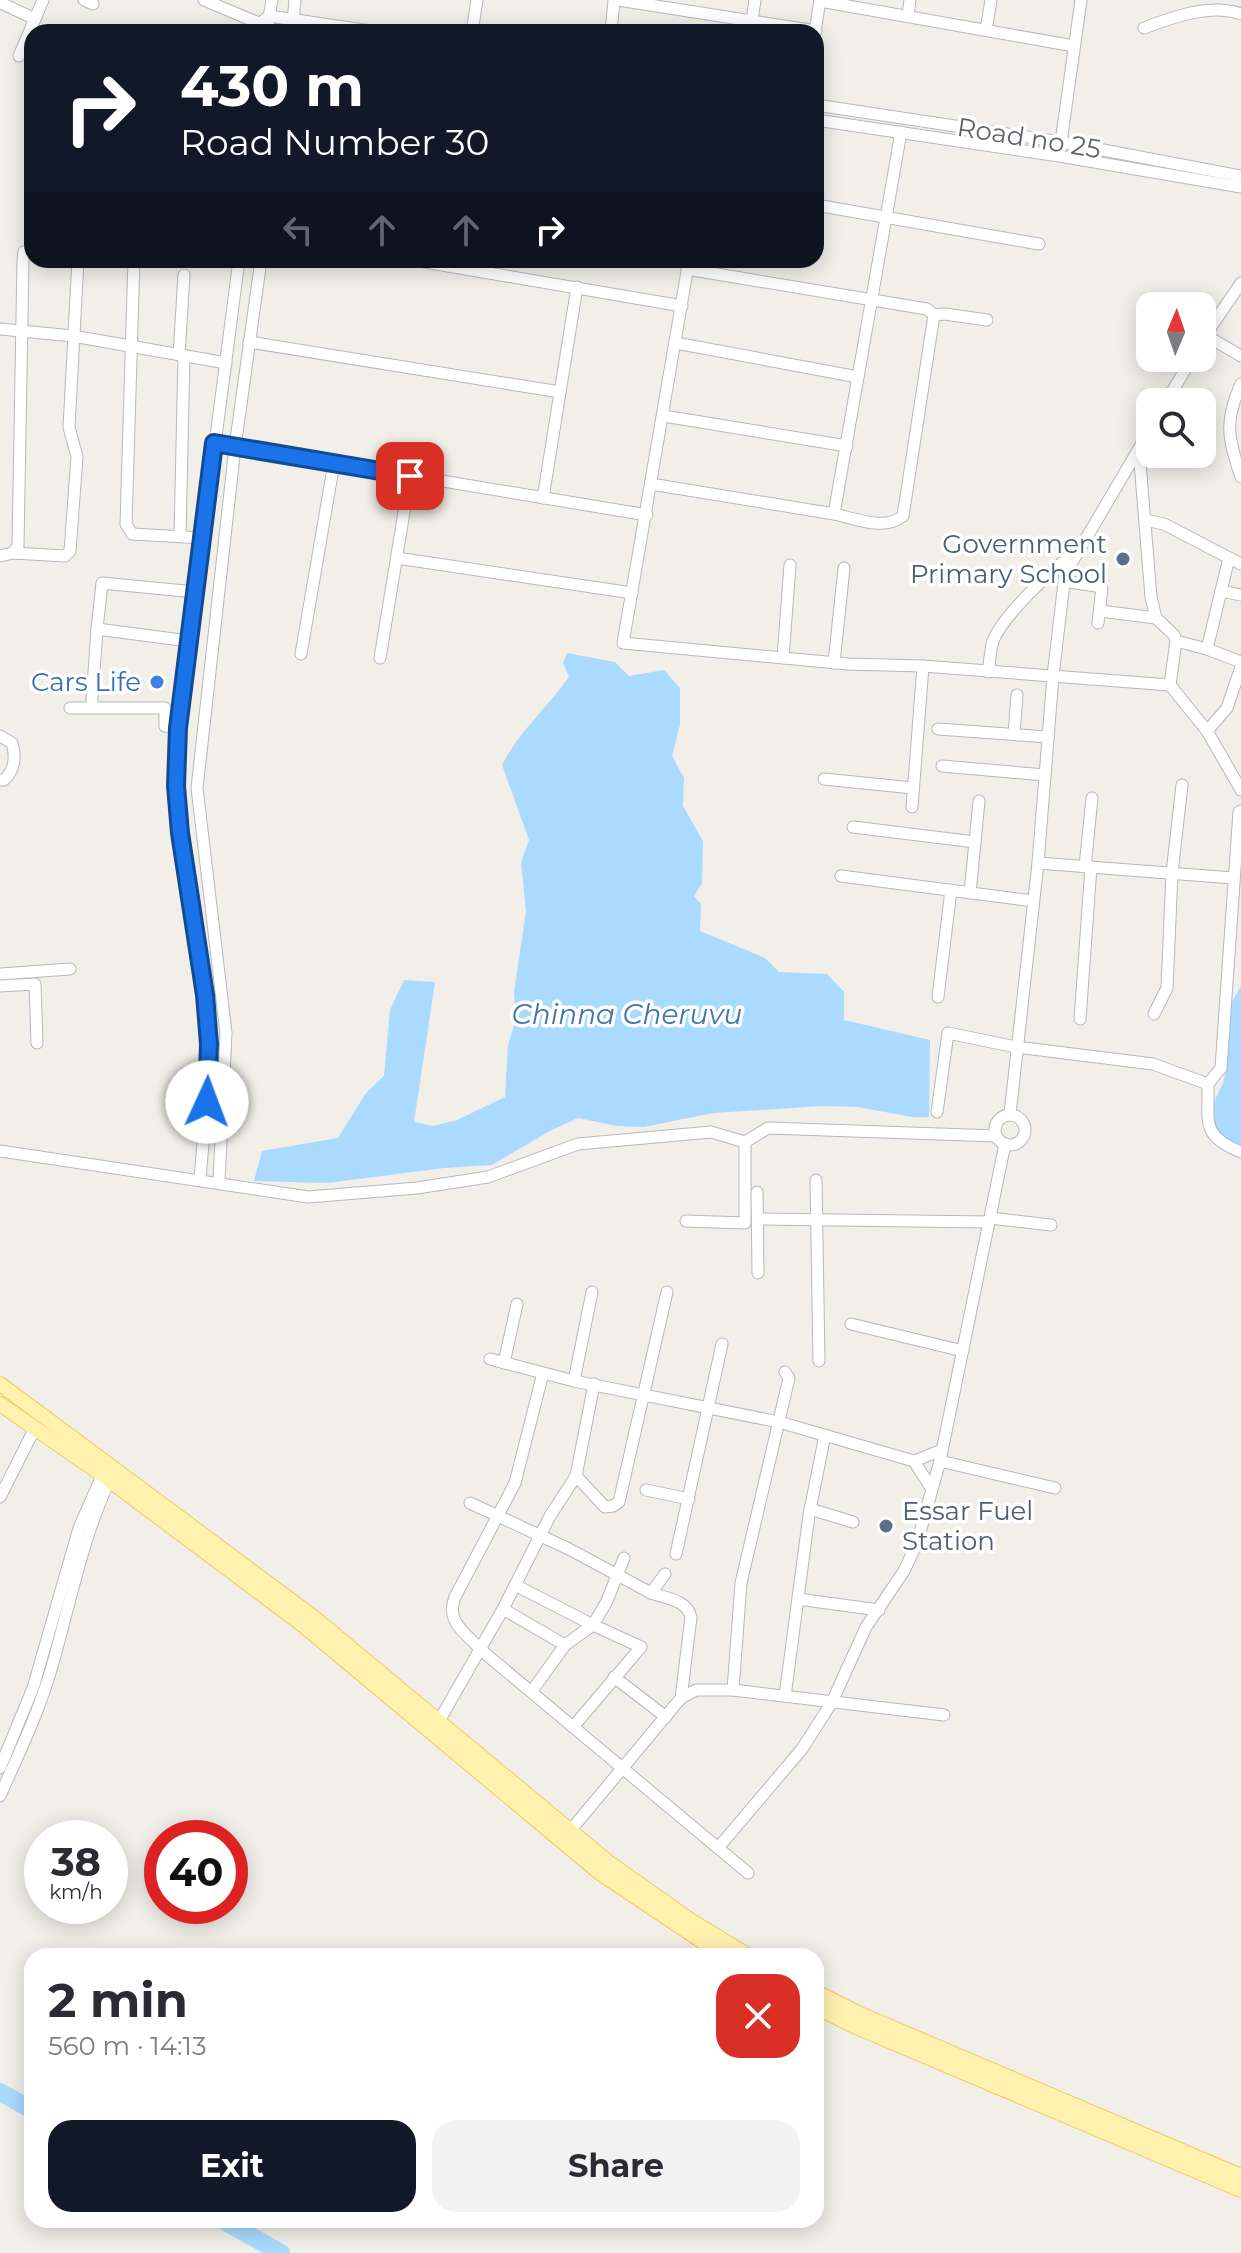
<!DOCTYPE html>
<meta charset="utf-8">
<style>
:root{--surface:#fff;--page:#f2f2f3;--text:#2b2b33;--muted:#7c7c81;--accent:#111827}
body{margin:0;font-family:Montserrat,sans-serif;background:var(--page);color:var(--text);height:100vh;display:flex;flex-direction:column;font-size:30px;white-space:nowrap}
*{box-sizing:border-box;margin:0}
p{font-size:26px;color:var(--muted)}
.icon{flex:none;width:44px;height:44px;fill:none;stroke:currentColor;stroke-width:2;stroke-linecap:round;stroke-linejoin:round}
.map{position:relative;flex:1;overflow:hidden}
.side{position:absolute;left:24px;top:1948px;width:800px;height:280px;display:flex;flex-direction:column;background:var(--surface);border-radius:24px;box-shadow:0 4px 20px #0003}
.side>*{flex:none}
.guide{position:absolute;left:24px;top:24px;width:800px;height:244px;border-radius:24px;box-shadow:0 4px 20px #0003;background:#111827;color:#fff;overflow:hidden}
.needle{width:52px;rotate:2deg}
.tools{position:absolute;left:1136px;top:292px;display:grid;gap:16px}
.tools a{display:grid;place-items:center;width:80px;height:80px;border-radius:16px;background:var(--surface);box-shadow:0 4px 20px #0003;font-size:40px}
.speed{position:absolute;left:24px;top:1820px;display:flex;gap:16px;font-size:40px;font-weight:700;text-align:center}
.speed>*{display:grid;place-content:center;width:104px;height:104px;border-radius:50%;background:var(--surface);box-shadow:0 4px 20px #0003;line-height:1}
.speed small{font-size:20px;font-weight:400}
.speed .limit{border:12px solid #d22;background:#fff;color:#111}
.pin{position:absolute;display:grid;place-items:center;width:68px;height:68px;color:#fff;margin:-34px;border-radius:16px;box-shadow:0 4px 12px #0006}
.me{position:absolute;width:88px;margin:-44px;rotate:2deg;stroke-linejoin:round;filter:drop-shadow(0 0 6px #0008)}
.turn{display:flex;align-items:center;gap:28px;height:168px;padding:0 24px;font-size:36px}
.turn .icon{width:104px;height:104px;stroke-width:2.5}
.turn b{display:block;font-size:56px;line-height:68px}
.lanes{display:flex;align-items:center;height:76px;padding:0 24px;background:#0003;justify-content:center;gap:40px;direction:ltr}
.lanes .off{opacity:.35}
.round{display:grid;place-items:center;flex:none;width:84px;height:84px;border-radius:24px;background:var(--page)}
.summary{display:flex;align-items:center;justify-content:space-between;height:136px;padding:0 24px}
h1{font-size:48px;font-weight:700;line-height:60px}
.button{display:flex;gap:16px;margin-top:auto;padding:16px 24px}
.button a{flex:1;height:92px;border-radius:24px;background:var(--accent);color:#fff;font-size:32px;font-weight:700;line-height:92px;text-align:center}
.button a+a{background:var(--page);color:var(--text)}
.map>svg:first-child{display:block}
.water{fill:#aadaff}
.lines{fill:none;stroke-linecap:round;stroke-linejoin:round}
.river{stroke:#aadaff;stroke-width:18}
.minor-casing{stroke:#b5b8bc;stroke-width:13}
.major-casing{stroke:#f2c960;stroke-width:16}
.minor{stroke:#fff;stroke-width:11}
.major{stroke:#fff2af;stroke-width:14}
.route-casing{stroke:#114b97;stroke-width:20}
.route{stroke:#1a73e8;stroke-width:14}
.service-dot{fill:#5c6f8a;stroke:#fff;stroke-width:3}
.shop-dot{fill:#3f7fe0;stroke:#fff;stroke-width:3}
.labels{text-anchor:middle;stroke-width:7;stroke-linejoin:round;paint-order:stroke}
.street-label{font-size:26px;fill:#5f6368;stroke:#fff}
.service-label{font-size:26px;fill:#4e5e75;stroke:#fff;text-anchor:end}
.shop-label{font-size:26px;fill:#366cbe;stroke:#fff;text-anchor:end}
.water-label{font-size:28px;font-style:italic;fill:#4174aa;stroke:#fff}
</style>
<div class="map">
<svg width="1241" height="2253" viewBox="0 0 1241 2253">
<rect width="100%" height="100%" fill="#f1efe8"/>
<g class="water">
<path d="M567 653 615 662 629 676 664 670 680 688V725L672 756 684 778 683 806 703 841 702 883 694 896 701 904 700 931 765 958 779 972 827 974 844 992V1020L930 1040 929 1117H912L858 1107 823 1106 713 1113 644 1127 617 1126 578 1118 550 1131 492 1165 444 1168 327 1183 254 1181 262 1151 338 1138 366 1093 384 1076 390 1010 404 980 435 982 414 1122 433 1126 457 1120 505 1097 508 1045 516 1019 514 992 526 911 521 862 529 840 502 765C520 730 547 708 569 677L563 663Z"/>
<path d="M1241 986V1146L1227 1140 1215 1128 1211 1108 1223 1083 1227 1064 1229 1007Z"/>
</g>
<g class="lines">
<g class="river">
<path d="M0 2092 32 2110"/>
<path d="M222 2220 281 2253"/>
</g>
<defs>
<g id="minor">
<path d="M84 0 93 4"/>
<path d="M204 0 280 32"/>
<path d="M618 0 816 31"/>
<path d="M820 1 1074 46"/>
<path d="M1 3 35 19"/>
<path d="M908 16 910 0"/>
<path d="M752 21 755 0"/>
<path d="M268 23 272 0"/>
<path d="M259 24 269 16 377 32"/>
<path d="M1144 28C1173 17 1211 3 1241 14"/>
<path d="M986 30 991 0"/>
<path d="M292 32 295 0"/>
<path d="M472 32 477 0"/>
<path d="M611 32 614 0"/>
<path d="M815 32 820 0"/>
<path d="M19 56 43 0"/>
<path d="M816 105 1061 142 1241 176"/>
<path d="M816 120 1059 156 1241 187"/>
<path d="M1061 142 1081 0"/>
<path d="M816 205 1039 244"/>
<path d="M134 260 126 524 132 534 202 538"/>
<path d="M413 260 682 306"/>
<path d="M689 260 623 643 848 664 923 666 1170 685"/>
<path d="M687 269 927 309 934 315 903 516C884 531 857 519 834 514"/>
<path d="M934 315 945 314 987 320"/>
<path d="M0 329 73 336 226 363"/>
<path d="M1205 335 1241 356"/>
<path d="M1202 340 1241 283"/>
<path d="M249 342 560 392"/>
<path d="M676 343 858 377"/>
<path d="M179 355 184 275"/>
<path d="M1241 384C1224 422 1228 438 1241 477"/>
<path d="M1166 402 1192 358"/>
<path d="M664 416 847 446"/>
<path d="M214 443 647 515"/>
<path d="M1139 450 1151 597 1156 618 1174 635 1176 641 1170 685 1207 731 1241 790"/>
<path d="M651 484 834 514 901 132"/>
<path d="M543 498 577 287"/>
<path d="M1145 520 1164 524 1241 564"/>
<path d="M180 536 184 356"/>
<path d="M13 553 65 556 70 551 77 457 69 427 78 260"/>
<path d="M0 556 13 553 18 546 23 260 24 252 32 249"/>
<path d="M397 558 632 593"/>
<path d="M1064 581 1102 587 1098 623"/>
<path d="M1221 591 1241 595"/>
<path d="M1100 611 1156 618"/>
<path d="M189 641 97 629 102 583 195 592"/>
<path d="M1176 641 1207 649 1241 662"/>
<path d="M1207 649 1229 558"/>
<path d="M301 654 334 463"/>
<path d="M380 658 410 476"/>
<path d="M783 658 790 565"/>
<path d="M834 663 844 568"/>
<path d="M988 672C990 662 990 650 993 641 1003 615 1052 570 1074 553"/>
<path d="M92 700 97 629"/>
<path d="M70 708H165V726L178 728"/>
<path d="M938 729 1048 737"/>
<path d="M1207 731 1227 708 1241 667"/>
<path d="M1014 734 1017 695"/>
<path d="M0 736 12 743C16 756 15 770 4 780H0"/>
<path d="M942 766 1045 775"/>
<path d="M824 779 913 788"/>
<path d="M912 807 923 666"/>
<path d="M853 827 975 842"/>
<path d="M1038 863 1233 878"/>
<path d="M1085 867 1092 798"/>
<path d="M841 876 1033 901"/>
<path d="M970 893 979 801"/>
<path d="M0 974 70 969"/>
<path d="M0 986 35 984 37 1043"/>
<path d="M938 997 951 890"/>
<path d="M1154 1014 1167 988 1172 873 1182 785"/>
<path d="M1080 1019 1091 867"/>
<path d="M1208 1084C1209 1121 1200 1136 1241 1152"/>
<path d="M937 1112 948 1033 1016 1047 1153 1064 1208 1084 1221 1068 1239 812 1241 811"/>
<path d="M1010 1114 1038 863 1053 676 1065 574 1150 430"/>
<circle cx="1010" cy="1130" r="15"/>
<path d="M0 1151 308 1197 417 1188 488 1177 578 1144 711 1132 745 1142 768 1128 996 1136"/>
<path d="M200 1179C205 1118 212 1057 205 996 194 904 169 814 179 721L239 260"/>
<path d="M816 1180 819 1361"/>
<path d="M219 1182 226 1033 197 788 235 447 261 260"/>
<path d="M757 1192 758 1273"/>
<path d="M990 1218 1051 1225"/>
<path d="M758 1219 989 1222"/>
<path d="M686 1221 745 1223V1142"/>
<path d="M851 1324 963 1351"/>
<path d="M490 1359 574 1381 779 1422 914 1461 931 1488"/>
<path d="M504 1363 517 1304"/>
<path d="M543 1373 515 1483 455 1597C445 1622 465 1632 481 1650L748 1873"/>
<path d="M574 1381 592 1292"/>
<path d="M914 1461 942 1450"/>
<path d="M940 1461 1055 1488"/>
<path d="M576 1476 605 1507 613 1506 619 1502 667 1292"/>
<path d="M646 1490 689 1499"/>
<path d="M0 1497 34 1430"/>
<path d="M470 1503 569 1549 651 1593 665 1574"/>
<path d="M810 1509 853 1522"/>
<path d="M676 1554 722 1344"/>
<path d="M515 1585 593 1625 565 1645 532 1691"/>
<path d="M651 1593C666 1598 687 1600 691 1617L681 1698"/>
<path d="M798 1599 879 1610"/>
<path d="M503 1609 565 1645"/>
<path d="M614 1677 666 1717"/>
<path d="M733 1690 741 1583 789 1378 785 1372"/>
<path d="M785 1696 809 1515 825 1435"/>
<path d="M439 1721 503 1609 550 1516 576 1476 594 1384"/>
<path d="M573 1727 641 1647 593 1625 607 1601 624 1558"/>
<path d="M0 1768 33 1688 79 1528 104 1471"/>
<path d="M0 1796C18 1755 38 1714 51 1670 70 1605 82 1537 112 1475"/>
<path d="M570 1831 681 1698 696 1690H733L944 1715"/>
<path d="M718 1848 802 1749 832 1702 866 1627 904 1571 917 1543 940 1461 1005 1144"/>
</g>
<g id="major">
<path d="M0 1384 312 1616 608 1862 690 1920 749 1956"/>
<path d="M0 1404 101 1474 304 1626 600 1873 724 1956"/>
<path d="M816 1992 860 2014 1241 2176"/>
<path d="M816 2007 854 2026 1241 2190"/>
</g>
</defs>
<use href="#minor" class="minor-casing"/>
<use href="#major" class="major-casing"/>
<use href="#minor" class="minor"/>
<use href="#major" class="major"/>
</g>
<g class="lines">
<defs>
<path id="route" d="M207 1102 209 1044 205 995 180 833 176 786 178 728 214 443 410 476"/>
</defs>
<use href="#route" class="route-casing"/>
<use href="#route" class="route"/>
</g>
<g class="service-dot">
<circle cx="1123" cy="559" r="8"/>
<circle cx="886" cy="1526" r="8"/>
</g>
<circle class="shop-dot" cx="157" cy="682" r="8"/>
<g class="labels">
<g class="street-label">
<text transform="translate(1029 138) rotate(9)" y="9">Road no 25</text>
</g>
<g class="service-label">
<text x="1107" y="553">Government<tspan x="1107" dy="30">Primary School</tspan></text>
<text x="902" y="1520" text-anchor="start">Essar Fuel<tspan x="902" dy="30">Station</tspan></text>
</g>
<g class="shop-label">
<text x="141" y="691">Cars Life</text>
</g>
<g class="water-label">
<text x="627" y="1024">Chinna Cheruvu</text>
</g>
</g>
</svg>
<div class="tools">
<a><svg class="needle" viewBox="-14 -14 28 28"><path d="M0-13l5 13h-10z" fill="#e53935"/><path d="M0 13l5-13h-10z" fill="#7c7c81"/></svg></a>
<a><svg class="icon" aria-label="search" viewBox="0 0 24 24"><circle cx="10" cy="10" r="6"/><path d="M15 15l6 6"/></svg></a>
</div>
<div class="speed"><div>38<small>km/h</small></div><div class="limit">40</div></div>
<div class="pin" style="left:410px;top:476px;background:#d93025"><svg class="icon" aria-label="arrive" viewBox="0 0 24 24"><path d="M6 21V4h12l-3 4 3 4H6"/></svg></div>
<svg class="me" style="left:207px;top:1102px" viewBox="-20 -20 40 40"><circle r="19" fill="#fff"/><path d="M0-13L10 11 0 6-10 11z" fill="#1a73e8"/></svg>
<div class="guide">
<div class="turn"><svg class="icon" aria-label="right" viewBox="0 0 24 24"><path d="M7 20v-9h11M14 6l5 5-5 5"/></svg><div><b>430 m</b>Road Number 30</div></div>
<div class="lanes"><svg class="icon off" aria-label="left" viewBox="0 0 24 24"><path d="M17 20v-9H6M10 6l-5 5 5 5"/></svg><svg class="icon off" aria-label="ahead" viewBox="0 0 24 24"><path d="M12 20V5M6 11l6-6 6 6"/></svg><svg class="icon off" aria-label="ahead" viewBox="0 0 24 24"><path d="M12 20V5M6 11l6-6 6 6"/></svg><svg class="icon" aria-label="right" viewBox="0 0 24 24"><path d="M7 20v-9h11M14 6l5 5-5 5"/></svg></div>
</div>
<section class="side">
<div class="summary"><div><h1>2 min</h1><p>560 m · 14:13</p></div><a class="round" style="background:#d93025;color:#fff"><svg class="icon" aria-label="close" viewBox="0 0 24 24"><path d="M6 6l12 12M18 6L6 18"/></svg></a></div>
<div class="button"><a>Exit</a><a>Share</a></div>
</section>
</div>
